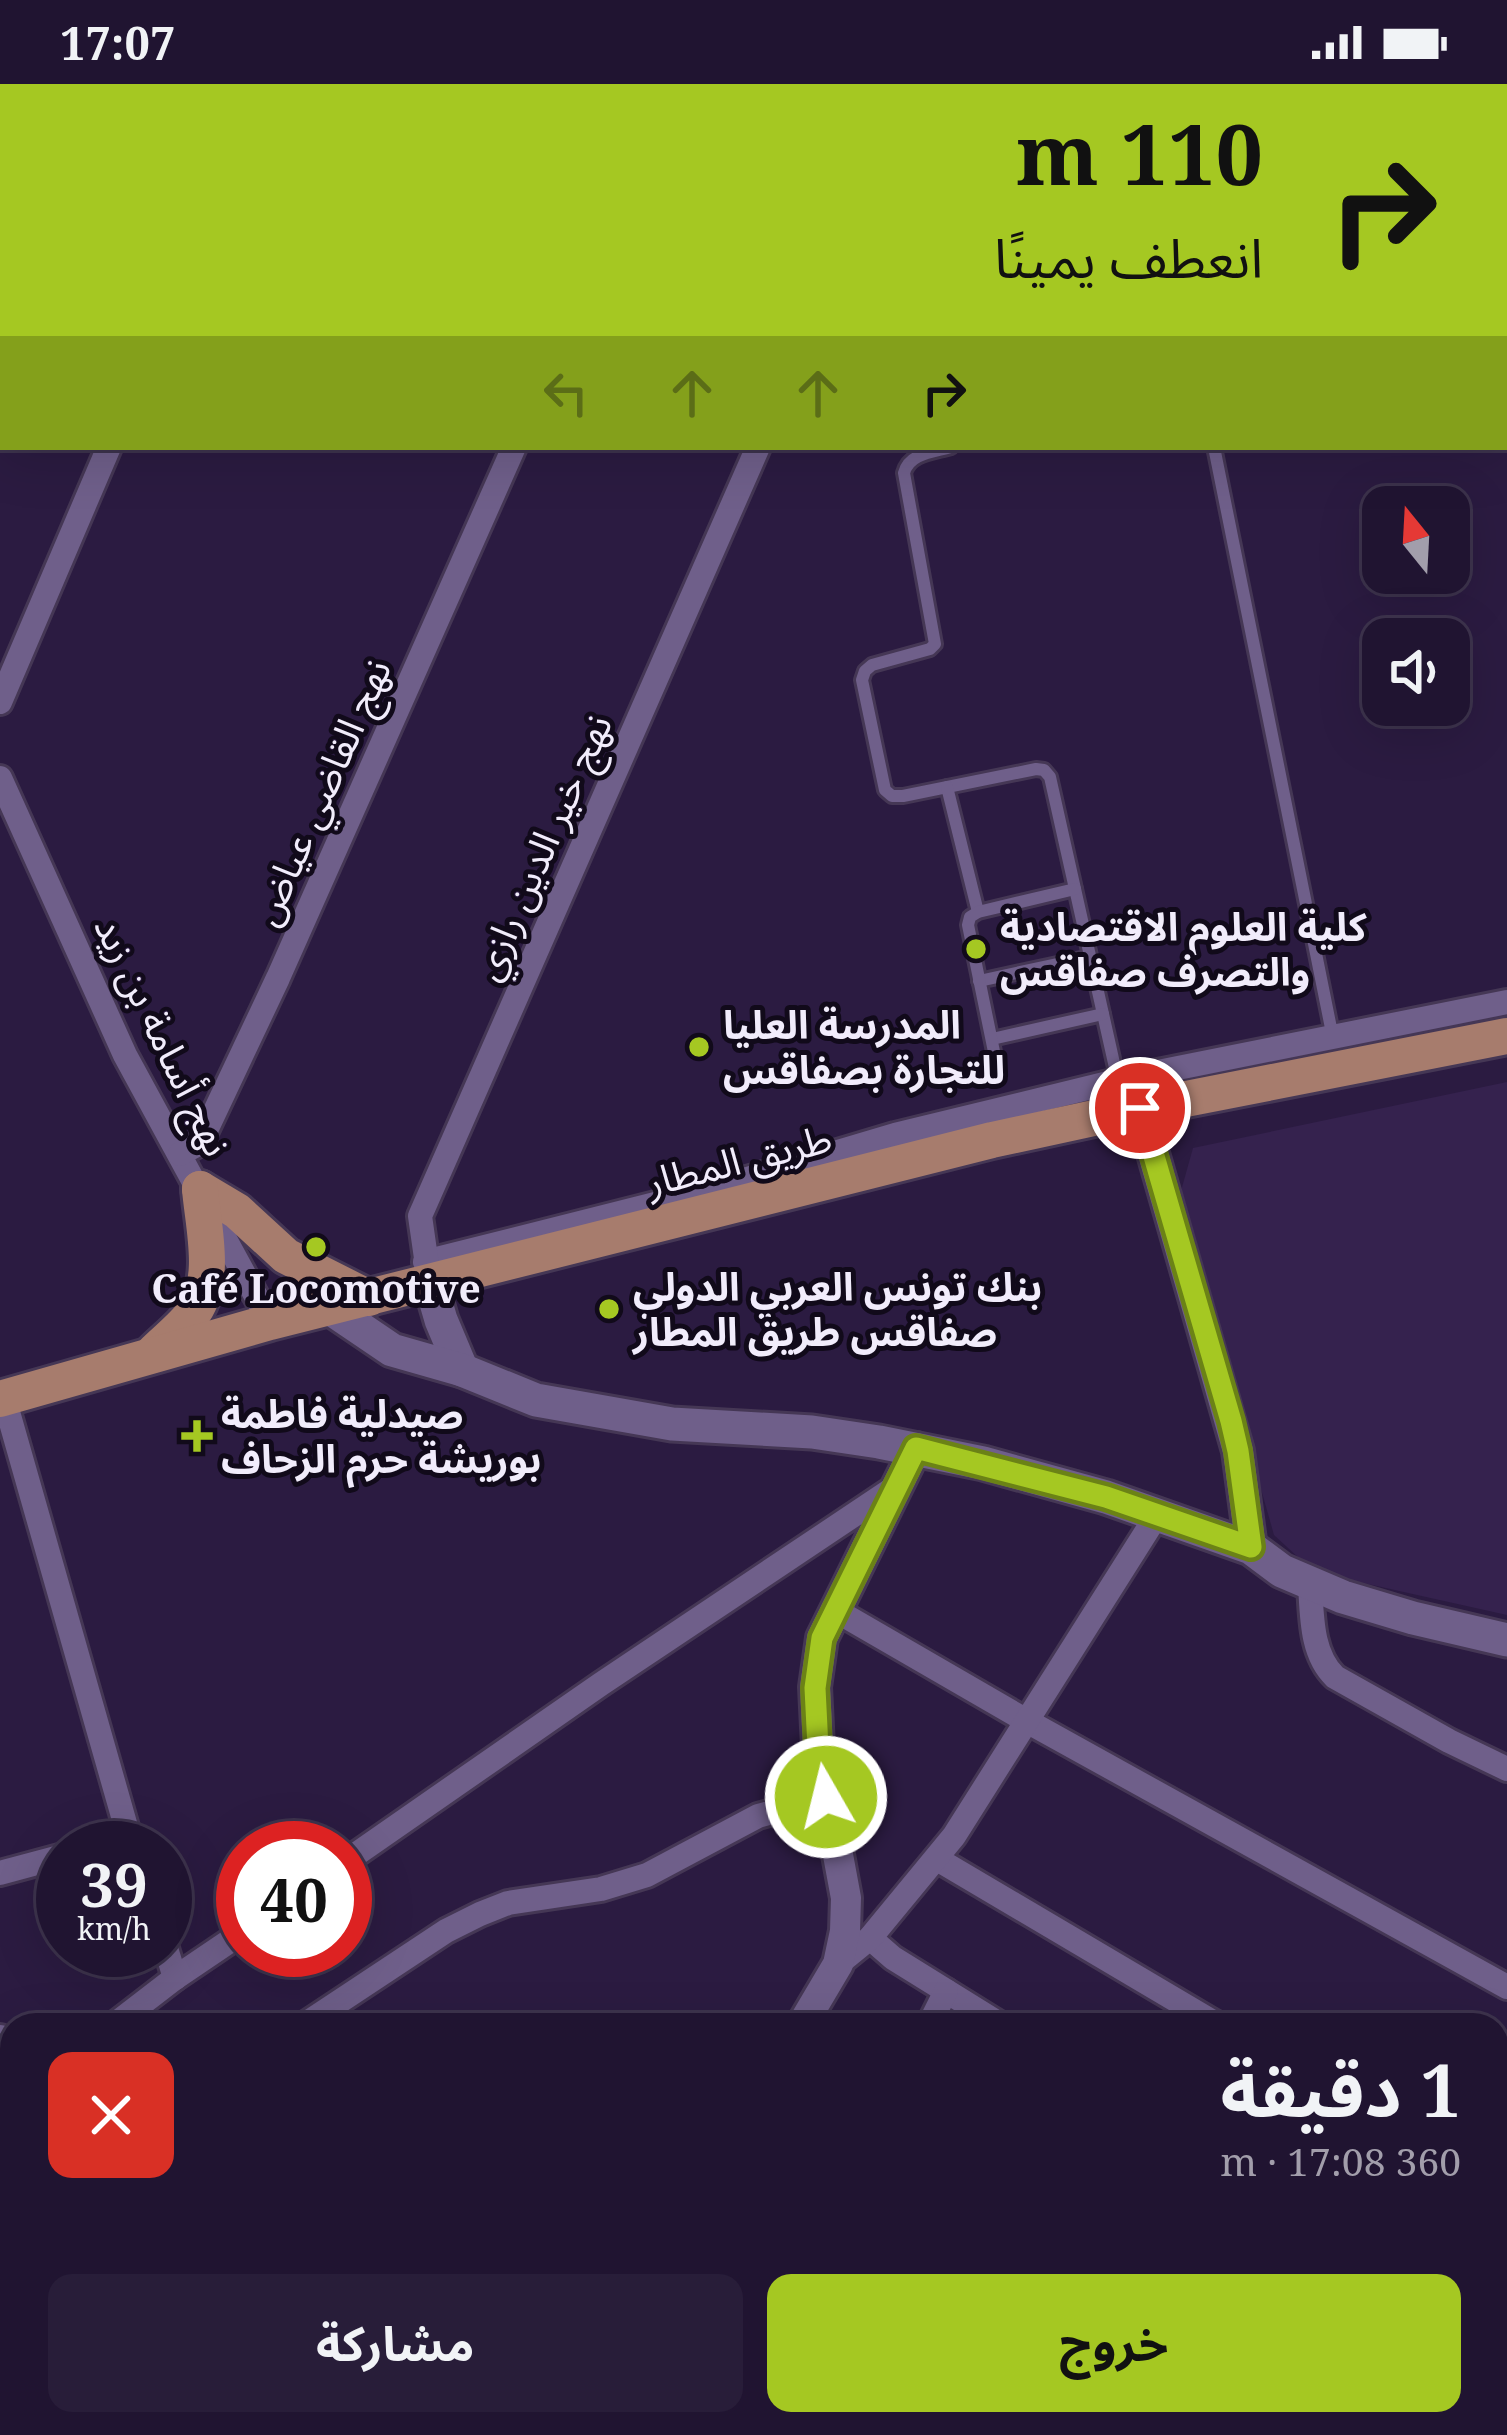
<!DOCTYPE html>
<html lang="ar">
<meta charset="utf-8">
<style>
:root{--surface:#201431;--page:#281d39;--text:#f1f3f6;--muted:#a29eab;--line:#3d334d;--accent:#a5c822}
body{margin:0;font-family:"Noto Serif","Noto Sans Arabic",serif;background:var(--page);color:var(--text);direction:rtl;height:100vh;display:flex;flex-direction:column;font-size:45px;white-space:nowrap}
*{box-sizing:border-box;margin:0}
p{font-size:39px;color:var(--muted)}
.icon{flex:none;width:66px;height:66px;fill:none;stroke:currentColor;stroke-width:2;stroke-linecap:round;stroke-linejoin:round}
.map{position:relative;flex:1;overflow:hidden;direction:ltr}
.panel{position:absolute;left:0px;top:1929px;width:1509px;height:423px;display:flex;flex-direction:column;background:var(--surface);border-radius:36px 36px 0 0;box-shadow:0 12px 48px #0002,0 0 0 3px var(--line);direction:rtl}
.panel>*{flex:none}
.guide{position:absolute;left:0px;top:0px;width:1509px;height:366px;box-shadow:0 12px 48px #0002,0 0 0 3px var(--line);direction:rtl;background:#a5c822;color:#111;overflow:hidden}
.needle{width:78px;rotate:342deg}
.buttons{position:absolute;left:1362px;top:402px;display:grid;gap:24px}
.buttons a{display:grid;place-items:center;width:108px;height:108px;border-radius:24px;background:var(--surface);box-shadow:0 12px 48px #0002,0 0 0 3px var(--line);font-size:60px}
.speed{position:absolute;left:36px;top:1737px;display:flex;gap:24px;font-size:60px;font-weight:700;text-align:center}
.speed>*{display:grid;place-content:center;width:156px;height:156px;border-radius:50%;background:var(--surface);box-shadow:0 12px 48px #0002,0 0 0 3px var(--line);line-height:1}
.speed small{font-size:30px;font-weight:400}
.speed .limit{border:18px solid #d22;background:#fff;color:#111}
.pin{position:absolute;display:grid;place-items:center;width:102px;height:102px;color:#fff;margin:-51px;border:6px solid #fff;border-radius:50%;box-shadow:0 3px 12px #0007}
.me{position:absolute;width:132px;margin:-66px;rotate:352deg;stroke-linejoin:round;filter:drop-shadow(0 0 9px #0008)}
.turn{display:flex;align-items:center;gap:42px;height:252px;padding:0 48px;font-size:54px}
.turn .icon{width:156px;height:156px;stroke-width:2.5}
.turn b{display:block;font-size:84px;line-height:102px}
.lanes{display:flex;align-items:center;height:114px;padding:0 48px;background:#0003;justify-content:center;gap:60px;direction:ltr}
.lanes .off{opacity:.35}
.round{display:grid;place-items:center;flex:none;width:126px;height:126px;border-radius:24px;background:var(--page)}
.head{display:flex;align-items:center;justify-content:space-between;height:204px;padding:0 48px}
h1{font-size:72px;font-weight:700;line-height:90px}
.button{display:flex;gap:24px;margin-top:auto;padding:24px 48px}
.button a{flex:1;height:138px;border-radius:24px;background:var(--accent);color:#111;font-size:48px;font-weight:700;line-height:138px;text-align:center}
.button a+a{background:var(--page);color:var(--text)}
.status{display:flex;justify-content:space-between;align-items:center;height:84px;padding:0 60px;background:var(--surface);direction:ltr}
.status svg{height:33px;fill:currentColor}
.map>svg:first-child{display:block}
.built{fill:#35224e}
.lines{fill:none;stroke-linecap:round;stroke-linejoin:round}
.service-casing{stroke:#453755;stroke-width:18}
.minor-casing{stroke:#453755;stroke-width:30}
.tertiary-casing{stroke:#453755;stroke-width:36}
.secondary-casing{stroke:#453755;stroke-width:39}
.primary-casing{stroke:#453755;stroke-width:42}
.service{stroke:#6f5f8a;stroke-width:12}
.minor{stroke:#6f5f8a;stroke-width:24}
.tertiary{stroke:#6f5f8a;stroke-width:30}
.secondary{stroke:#6f5f8a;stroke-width:33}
.primary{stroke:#a77c6d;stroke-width:36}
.route-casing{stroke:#6b8216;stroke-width:30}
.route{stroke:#a5c822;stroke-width:21}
.poi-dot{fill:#a5c822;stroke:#110a1a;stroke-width:4.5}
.labels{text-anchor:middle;stroke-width:10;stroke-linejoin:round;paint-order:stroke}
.street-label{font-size:39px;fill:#f1ecfb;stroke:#110a1a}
.poi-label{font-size:39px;font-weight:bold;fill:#f1ecfb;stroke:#110a1a;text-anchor:start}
</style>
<div class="status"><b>17:07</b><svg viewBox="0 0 49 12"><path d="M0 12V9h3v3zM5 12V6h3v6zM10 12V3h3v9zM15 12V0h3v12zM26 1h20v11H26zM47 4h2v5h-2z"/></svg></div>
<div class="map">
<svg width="1507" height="2351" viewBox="0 0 1507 2351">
<rect width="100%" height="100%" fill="#2b1b41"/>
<path class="built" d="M1507 998V1531L1314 1488 1274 1451 1179 1114 1193 1064Z"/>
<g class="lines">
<defs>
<g id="service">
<path d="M951 363C934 368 909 369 904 389L935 560 930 565 872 581 865 587 862 596 885 706 892 712H903L1036 685 1044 686 1050 693 1118 997"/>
<path d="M1214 363 1333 954"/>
<path d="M947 703 978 828"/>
<path d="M979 897 1090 873"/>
<path d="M992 955 1103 930"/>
<path d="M999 992 968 841 970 833 978 828 1075 805"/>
</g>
<g id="minor">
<path d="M603 0 610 3"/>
<path d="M33 3 35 0 41 3"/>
<path d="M175 3 176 0"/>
<path d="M267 3 268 0"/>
<path d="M403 3 404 0"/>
<path d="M496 3 497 0"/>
<path d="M920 3 922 0"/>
<path d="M1200 3 1201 0"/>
<path d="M1495 3 1496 0"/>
<path d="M0 42 3 43"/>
<path d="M0 98 3 92"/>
<path d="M0 151 3 153"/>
<path d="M0 242 3 244"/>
<path d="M0 328 3 329"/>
<path d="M0 618 109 363"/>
<path d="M0 694 125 971 270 1238"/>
<path d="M180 1070 200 1059 278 894 514 363"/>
<path d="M425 1178 707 1107 895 1051 1133 993 1507 918"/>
<path d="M429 1195 420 1132 758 363"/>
<path d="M4 1314 132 1764"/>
<path d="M1310 1500C1312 1532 1311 1570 1335 1593L1449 1657 1507 1685"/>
<path d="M835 1526 1025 1636 1507 1903"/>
<path d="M91 1764 128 1754"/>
<path d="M937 1775 1218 1941"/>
<path d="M345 1778 601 1600 897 1402"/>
<path d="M0 1789 63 1772"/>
<path d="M870 1854 893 1874 1001 1941"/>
<path d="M165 1861 175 1894"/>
<path d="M838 1880 870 1854 954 1752 1157 1431"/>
<path d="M114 1941 175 1894 243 1848"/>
<path d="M304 1941 446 1847 480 1830 508 1819 601 1805 647 1791 758 1732 827 1713"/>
<path d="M929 1941 946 1907"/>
<path d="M1497 2134 1507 2116"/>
<path d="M0 2177 12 2185"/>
<path d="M1497 2259 1507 2266"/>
<path d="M106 2340 124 2351"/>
<path d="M408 2340 426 2351"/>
<path d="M945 2340 966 2351"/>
<path d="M1101 2340 1122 2351"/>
<path d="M9 2351 18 2340"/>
<path d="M892 2351 897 2340"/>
<path d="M998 2351 1004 2340"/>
<path d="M1275 2351 1281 2340"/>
<path d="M1504 2351 1507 2342"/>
</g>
<g id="tertiary">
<path d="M1140 1024 1238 1367 1251 1464"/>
<path d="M802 1941 838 1880 845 1847 846 1814 818 1663 815 1603 822 1554 916 1364"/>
<path d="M0 1956 12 1963"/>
<path d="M706 2340 729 2351"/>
<path d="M561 2351 568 2340"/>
</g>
<g id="secondary">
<path d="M430 1198 441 1236 462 1286"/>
<path d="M330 1224 392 1266 462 1286 536 1316 672 1340 812 1348 879 1358 983 1379 1106 1413 1251 1464 1282 1487 1343 1513 1413 1534 1507 1556"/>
</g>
<g id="primary">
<path d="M200 1105 237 1127 286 1172 369 1214"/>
<path d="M153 1269C166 1256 183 1243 194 1228 217 1194 203 1142 200 1105"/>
<path d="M0 1315 270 1238 992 1056 1140 1024 1507 952"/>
</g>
</defs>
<use href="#service" class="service-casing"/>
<use href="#minor" class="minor-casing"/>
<use href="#tertiary" class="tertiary-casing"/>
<use href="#secondary" class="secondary-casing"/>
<use href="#primary" class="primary-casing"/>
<use href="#service" class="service"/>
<use href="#minor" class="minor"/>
<use href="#tertiary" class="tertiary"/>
<use href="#secondary" class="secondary"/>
<use href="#primary" class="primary"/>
</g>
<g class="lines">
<defs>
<path id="route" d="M826 1713 818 1664 815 1604 822 1554 916 1364 1106 1413 1251 1463 1238 1367 1231 1337 1140 1024"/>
</defs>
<use href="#route" class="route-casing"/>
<use href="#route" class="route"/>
</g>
<g class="poi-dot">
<circle cx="976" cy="865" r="12"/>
<circle cx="699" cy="963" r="12"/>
<circle cx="316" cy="1163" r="12"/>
<circle cx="609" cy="1225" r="12"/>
<path d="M191 1334h12v12h12v12h-12v12h-12v-12h-12v-12h12z"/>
</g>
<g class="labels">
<g class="street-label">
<text transform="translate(321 708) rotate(-66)" y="14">نهج القاضي عياض</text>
<text transform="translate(542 763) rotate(-66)" y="14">نهج خير الدين رازي</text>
<text transform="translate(163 952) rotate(64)" y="14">نهج أسامة بن زيد</text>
<text transform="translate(739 1076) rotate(-14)" y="14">طريق المطار</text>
</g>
<g class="poi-label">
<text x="1000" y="857">كلية العلوم الاقتصادية<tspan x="1000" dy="45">والتصرف صفاقس</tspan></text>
<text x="723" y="955">المدرسة العليا<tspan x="723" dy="45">للتجارة بصفاقس</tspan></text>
<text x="633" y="1217">بنك تونس العربي الدولي<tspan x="633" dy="45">صفاقس طريق المطار</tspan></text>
<text x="316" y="1219" text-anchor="middle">Café Locomotive</text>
<text x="221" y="1344">صيدلية فاطمة<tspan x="221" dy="45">بوريشة حرم الزحاف</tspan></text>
</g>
</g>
</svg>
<div class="buttons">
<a><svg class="needle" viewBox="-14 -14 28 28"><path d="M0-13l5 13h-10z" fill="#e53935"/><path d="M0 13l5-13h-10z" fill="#a29eab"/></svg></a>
<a><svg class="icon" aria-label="sound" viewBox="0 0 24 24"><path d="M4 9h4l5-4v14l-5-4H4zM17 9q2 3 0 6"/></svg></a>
</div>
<div class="speed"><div>39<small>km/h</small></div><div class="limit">40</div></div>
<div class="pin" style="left:1140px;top:1024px;background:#d93025"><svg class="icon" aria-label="arrive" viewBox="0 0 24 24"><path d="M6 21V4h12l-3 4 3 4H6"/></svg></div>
<svg class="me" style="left:826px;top:1713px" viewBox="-20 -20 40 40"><circle r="17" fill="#a5c822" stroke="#fff" stroke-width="3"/><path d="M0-11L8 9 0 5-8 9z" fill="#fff"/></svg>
<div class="guide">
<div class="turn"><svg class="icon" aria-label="right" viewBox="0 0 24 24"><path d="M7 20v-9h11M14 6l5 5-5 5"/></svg><div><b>110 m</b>انعطف يمينًا</div></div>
<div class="lanes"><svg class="icon off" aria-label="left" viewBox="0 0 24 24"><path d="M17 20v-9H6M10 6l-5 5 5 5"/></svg><svg class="icon off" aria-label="ahead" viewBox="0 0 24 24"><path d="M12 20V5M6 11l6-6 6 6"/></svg><svg class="icon off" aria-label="ahead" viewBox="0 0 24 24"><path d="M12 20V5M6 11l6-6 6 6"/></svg><svg class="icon" aria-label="right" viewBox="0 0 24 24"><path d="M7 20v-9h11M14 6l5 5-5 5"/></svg></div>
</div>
<section class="panel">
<div class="head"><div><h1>1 دقيقة</h1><p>360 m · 17:08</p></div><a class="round" style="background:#d93025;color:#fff"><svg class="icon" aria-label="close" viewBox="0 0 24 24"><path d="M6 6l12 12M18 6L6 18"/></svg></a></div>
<div class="button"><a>خروج</a><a>مشاركة</a></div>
</section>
</div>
